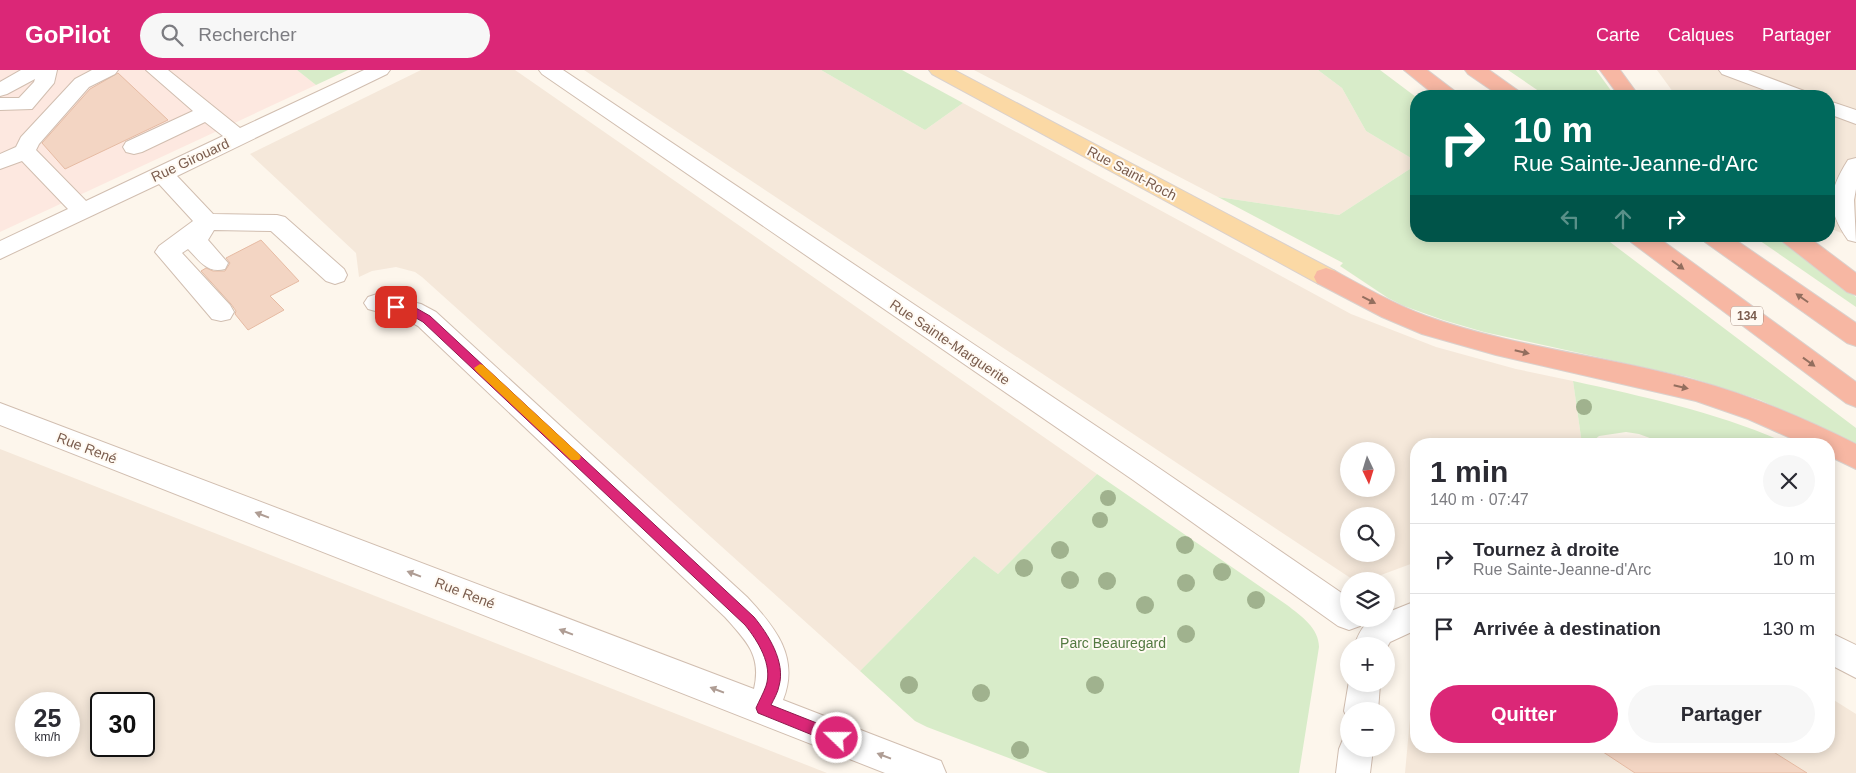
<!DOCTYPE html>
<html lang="fr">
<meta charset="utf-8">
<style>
:root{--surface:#fff;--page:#f7f7f7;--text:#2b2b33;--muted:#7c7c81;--line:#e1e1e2;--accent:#db2777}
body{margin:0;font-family:Arial,sans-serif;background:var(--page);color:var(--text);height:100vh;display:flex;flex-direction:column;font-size:19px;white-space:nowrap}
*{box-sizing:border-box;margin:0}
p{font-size:16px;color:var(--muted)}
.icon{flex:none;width:28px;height:28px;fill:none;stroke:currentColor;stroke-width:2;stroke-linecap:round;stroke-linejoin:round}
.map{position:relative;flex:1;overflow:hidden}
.drawer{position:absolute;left:1410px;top:368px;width:425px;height:315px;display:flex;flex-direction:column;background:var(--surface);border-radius:20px;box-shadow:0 2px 12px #0003}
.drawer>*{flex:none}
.guide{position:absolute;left:1410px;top:20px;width:425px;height:152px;border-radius:20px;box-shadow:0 2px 12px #0003;background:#00695c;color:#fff;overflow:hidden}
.needle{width:32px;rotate:176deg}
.buttons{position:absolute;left:1340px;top:372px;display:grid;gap:10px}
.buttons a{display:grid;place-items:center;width:55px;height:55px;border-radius:50%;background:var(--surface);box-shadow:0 2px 12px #0003;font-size:25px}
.speed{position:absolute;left:15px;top:622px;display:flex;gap:10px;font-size:25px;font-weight:700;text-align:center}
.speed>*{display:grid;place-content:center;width:65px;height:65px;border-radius:50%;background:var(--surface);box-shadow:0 2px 12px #0003;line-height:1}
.speed small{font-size:12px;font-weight:400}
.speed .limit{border:2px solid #111;border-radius:8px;background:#fff;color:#111}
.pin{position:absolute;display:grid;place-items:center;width:42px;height:42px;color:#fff;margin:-21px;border-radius:10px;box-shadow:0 2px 8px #0006}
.me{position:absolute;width:55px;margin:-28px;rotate:292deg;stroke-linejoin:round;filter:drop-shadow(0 0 4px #0008)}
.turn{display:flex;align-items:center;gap:18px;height:105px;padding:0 20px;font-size:22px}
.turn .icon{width:65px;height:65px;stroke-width:2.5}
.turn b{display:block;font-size:35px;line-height:42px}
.lanes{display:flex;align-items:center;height:48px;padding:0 20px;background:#0003;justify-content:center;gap:25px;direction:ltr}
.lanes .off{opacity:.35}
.round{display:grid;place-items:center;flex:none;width:52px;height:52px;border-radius:26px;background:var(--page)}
.summary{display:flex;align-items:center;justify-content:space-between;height:85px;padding:0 20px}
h1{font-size:30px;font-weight:600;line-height:38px}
.cta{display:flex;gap:10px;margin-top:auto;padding:10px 20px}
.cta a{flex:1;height:58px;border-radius:30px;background:var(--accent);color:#fff;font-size:20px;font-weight:600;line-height:58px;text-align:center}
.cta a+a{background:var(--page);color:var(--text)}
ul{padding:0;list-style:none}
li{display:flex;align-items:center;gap:15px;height:70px;padding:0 20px;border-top:1px solid var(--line)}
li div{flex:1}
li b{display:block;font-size:19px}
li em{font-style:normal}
header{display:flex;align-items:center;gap:30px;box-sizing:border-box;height:70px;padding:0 25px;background:var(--accent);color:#fff}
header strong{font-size:24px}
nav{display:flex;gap:28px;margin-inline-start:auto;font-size:18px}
.search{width:350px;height:45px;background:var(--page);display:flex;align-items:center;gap:12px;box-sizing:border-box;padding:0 18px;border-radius:28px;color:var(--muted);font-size:19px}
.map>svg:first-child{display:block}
.residential{fill:#f5e8da;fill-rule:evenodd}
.commercial{fill:#fde8e0}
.green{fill:#d8ecc9}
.building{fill:#f3d5c3;stroke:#e6bba3}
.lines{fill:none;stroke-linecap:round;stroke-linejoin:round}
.minor-casing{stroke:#d1beb0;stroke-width:2}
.major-casing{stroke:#dad1cd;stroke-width:2}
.highway-casing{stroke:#dad1cd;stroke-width:2}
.minor{fill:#fff;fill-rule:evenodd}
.major{fill:#fbd9a5;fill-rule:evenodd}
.highway{fill:#f7b7a3;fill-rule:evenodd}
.tree{fill:#a0b28e}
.oneway{fill:#936e5e}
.oneway2{fill:#af9d94}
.route{fill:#db2777;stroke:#8e194d}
.slow{fill:#f59e0b}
.labels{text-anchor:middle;stroke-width:4;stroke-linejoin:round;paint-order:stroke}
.shield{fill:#fffaf3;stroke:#a28b7f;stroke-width:1}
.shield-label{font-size:12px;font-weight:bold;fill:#7a5c4d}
.street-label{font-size:14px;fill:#7a5c4d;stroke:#fffaf3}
.park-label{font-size:14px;fill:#537a41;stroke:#fffaf3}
</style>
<header>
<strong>GoPilot</strong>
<div class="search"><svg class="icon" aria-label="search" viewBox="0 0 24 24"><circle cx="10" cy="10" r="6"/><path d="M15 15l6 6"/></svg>Rechercher</div>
<nav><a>Carte</a><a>Calques</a><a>Partager</a></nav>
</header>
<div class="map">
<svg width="1856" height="703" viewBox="0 0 1856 703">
<rect width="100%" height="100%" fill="#fdf6ec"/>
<g class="residential">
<path d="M421 0H515L1097 404 998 504 974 486 860 601 422 207 415 202 396 197 372 201 359 207 356 183 250 84Z"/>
<path d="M584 0H821L925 60 963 33 1351 244 1436 277 1516 299 1573 311 1582 374H1416V492L1365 511H1355ZM1349 381H1386V419H1349ZM1349 446H1386V484H1349Z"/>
<path d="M974 0H1318L1342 18 1366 61 1416 91V95L1339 145 1218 127Z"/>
<path d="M1657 0H1856V169L1829 158V26H1676Z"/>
<path d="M0 379 827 703H0ZM26 634H69V676H26ZM101 634H144V676H101Z"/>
<path d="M1416 617V676H1829V627L1856 644V703H1405L1412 627Z"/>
</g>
<path class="commercial" d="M0 0H297L316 15 0 162Z"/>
<g class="green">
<path d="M297 0H348L316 15Z"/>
<path d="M821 0H902L963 33 925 60Z"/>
<path d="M1318 0H1380L1416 27V91L1366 61 1342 18Z"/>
<path d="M1508 0H1596L1615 26H1546Z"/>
<path d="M1416 95V166H1602L1856 358V374L1760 330 1688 307 1484 262 1443 250 1404 236 1388 228 1340 196 1343 193 1218 127 1339 145Z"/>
<path d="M1753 166H1777L1856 227V237Z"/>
<path d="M1573 311C1645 327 1716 342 1784 372L1783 374H1666L1639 364 1626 362 1599 366 1589 374H1582Z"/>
<path d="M1097 404 1287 535C1301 546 1319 558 1319 577L1299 703H1048L927 657 915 651 860 601 974 486 998 504Z"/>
</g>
<g class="building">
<path d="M118 3 168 50 65 99 42 73 90 19Z"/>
<path d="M261 170 299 211 270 226 284 240 248 260 235 244 236 241 231 234 201 201 206 198 213 201H225L230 193 226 188Z"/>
<path d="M1594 676H1764L1807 703H1635Z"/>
</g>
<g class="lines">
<defs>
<g id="minor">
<path d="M21 0H57L54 13 32 39 0 40V28H19L34 12 35 9 7 24 0 26V12Z"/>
<path d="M92 0H118L115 4 89 17 39 74 36 80 86 131 223 66 205 52 142 82 134 84 126 82 123 77 126 72 193 41 146 0H168L240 58 364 0H390L387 4 177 106 213 144 277 145 285 147 344 199 347 205 344 211 335 214 326 211 271 161 214 160 208 170 228 193 225 199C207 204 199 190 188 179L182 183 230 235 234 242 230 249 221 251 212 249 155 182 159 176 193 151 159 114 0 189V171L68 139 22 91 0 99V84L16 77 21 67 75 9Z"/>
<path d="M539 0H563L1153 394 1349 528V549H1364L1360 556 1349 560 1338 556 1133 410 542 4Z"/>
<path d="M1719 0H1748L1807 22 1810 26H1781L1722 4Z"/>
<path d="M1829 31 1856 40V54L1829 44Z"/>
<path d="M1856 88V119L1854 130 1856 172 1848 170C1826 138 1828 122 1848 90Z"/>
<path d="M377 224 421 234 436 242 747 527C775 557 800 587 783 630L941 691 946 703H885L0 355V333L754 619C762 585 746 571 725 547L418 256 405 249 368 239 364 233 368 227Z"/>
<path d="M1416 531V560L1390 572 1386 579V576H1354C1361 558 1365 549 1386 549V543Z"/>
<path d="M1829 562 1856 575V608L1829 594Z"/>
<path d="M1349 611V614H1380L1378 641H1349V652L1344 641Z"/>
<path d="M1349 665V679H1373L1370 703H1336L1339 679 1344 667Z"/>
</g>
<path id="major" d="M929 0H954L1335 201 1338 207 1335 213 1326 216 1317 213 932 4Z"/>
<g id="highway">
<path d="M1404 0H1427L1456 22 1459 26H1436Z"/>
<path d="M1465 0H1489L1520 22 1523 26H1500L1468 4Z"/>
<path d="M1600 0H1620L1639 26H1619Z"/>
<path d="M1627 166H1656L1856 312V337L1846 333 1631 172Z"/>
<path d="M1701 166H1730L1856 253V276L1847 273 1705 172Z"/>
<path d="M1779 166H1807L1856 203V225L1847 222 1783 172Z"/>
<path d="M1326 198 1335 201C1364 217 1394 234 1426 246 1513 277 1606 286 1694 310 1750 325 1804 348 1856 374V399L1829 386V374H1804L1748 349 1696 331 1496 285 1422 264 1382 247 1317 213 1314 207 1317 201Z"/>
</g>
</defs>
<use href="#minor" class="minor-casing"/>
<use href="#major" class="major-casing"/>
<use href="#highway" class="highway-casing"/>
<use href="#minor" class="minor"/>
<use href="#major" class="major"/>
<use href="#highway" class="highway"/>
</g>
<g class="tree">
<circle cx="1584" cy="337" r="8"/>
<circle cx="1108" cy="428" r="8"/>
<circle cx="1100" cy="450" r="8"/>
<circle cx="1185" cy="475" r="9"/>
<circle cx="1060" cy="480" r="9"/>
<circle cx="1024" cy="498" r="9"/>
<circle cx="1222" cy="502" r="9"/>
<circle cx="1070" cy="510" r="9"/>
<circle cx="1107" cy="511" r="9"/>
<circle cx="1186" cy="513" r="9"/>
<circle cx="1256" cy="530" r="9"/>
<circle cx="1145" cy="535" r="9"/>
<circle cx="1186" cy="564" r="9"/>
<circle cx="909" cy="615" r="9"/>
<circle cx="1095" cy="615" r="9"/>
<circle cx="981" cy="623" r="9"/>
<circle cx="1020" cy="680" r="9"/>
</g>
<defs><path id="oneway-solid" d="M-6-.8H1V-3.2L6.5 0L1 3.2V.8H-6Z" transform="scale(1.25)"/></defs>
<g class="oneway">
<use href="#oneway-solid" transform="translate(1678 195) rotate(36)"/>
<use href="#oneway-solid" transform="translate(1802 228) rotate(-145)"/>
<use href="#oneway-solid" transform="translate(1369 230) rotate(27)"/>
<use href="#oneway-solid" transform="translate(1522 282) rotate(13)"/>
<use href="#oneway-solid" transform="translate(1809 292) rotate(36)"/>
<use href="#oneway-solid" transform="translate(1681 317) rotate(13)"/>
</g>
<g class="oneway2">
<use href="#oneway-solid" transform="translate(262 445) rotate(-159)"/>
<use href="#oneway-solid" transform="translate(414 504) rotate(-159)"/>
<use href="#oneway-solid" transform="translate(566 562) rotate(-159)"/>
<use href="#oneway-solid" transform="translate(717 620) rotate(-159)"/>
<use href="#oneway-solid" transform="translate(884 686) rotate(-159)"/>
</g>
<path class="route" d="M396 233 416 238 430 246 754 547C768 564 786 592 779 616 778 622 774 629 771 635L842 663 844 668 842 673 837 675 758 643 756 638C759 631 763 624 766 616 773 595 758 571 745 555L423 252 409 244 392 240 391 237Z"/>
<path class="slow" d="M480 294 483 295 579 384 581 387 579 390H571L476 301 474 298Z"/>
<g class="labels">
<rect class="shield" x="1731" y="236.5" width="32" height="19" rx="4"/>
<g class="shield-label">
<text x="1747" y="250">134</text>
</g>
<g class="street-label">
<text transform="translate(190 90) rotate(-25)" y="5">Rue Girouard</text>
<text transform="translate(1132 103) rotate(28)" y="5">Rue Saint-Roch</text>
<text transform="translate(950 272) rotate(34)" y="5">Rue Sainte-Marguerite</text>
<text transform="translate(87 378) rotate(21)" y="5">Rue René</text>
<text transform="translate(465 523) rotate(21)" y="5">Rue René</text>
</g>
<g class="park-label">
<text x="1113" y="578">Parc Beauregard</text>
</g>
</g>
</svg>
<div class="buttons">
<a><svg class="needle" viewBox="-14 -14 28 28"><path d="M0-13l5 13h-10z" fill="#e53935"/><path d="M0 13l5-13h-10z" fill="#7c7c81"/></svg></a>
<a><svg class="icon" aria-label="search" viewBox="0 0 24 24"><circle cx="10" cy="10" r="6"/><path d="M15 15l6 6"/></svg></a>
<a><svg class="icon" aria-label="layers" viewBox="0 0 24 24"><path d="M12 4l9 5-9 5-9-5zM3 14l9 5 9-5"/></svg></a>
<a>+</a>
<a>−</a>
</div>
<div class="speed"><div>25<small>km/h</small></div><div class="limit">30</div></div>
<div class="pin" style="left:396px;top:237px;background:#d93025"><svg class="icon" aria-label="arrive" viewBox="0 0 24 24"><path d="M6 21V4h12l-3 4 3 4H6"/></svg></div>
<svg class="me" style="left:837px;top:668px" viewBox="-20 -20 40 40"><circle r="17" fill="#db2777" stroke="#fff" stroke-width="3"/><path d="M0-11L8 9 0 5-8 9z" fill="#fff"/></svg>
<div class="guide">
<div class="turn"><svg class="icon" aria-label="right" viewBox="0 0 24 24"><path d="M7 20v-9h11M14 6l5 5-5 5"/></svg><div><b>10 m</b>Rue Sainte-Jeanne-d'Arc</div></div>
<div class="lanes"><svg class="icon off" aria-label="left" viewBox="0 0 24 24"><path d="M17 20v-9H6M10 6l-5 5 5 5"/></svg><svg class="icon off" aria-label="ahead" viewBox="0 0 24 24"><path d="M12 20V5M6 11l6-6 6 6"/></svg><svg class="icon" aria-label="right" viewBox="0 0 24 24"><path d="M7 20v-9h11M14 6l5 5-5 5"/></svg></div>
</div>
<section class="drawer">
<div class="summary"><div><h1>1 min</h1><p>140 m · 07:47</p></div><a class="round"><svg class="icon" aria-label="close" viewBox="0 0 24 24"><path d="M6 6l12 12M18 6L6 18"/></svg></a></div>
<ul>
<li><svg class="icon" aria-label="right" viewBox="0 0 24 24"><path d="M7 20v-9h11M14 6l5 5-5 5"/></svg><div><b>Tournez à droite</b><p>Rue Sainte-Jeanne-d'Arc</p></div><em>10 m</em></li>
<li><svg class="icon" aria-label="arrive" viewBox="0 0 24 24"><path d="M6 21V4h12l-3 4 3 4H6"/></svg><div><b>Arrivée à destination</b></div><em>130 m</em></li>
</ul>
<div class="cta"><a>Quitter</a><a>Partager</a></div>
</section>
</div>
